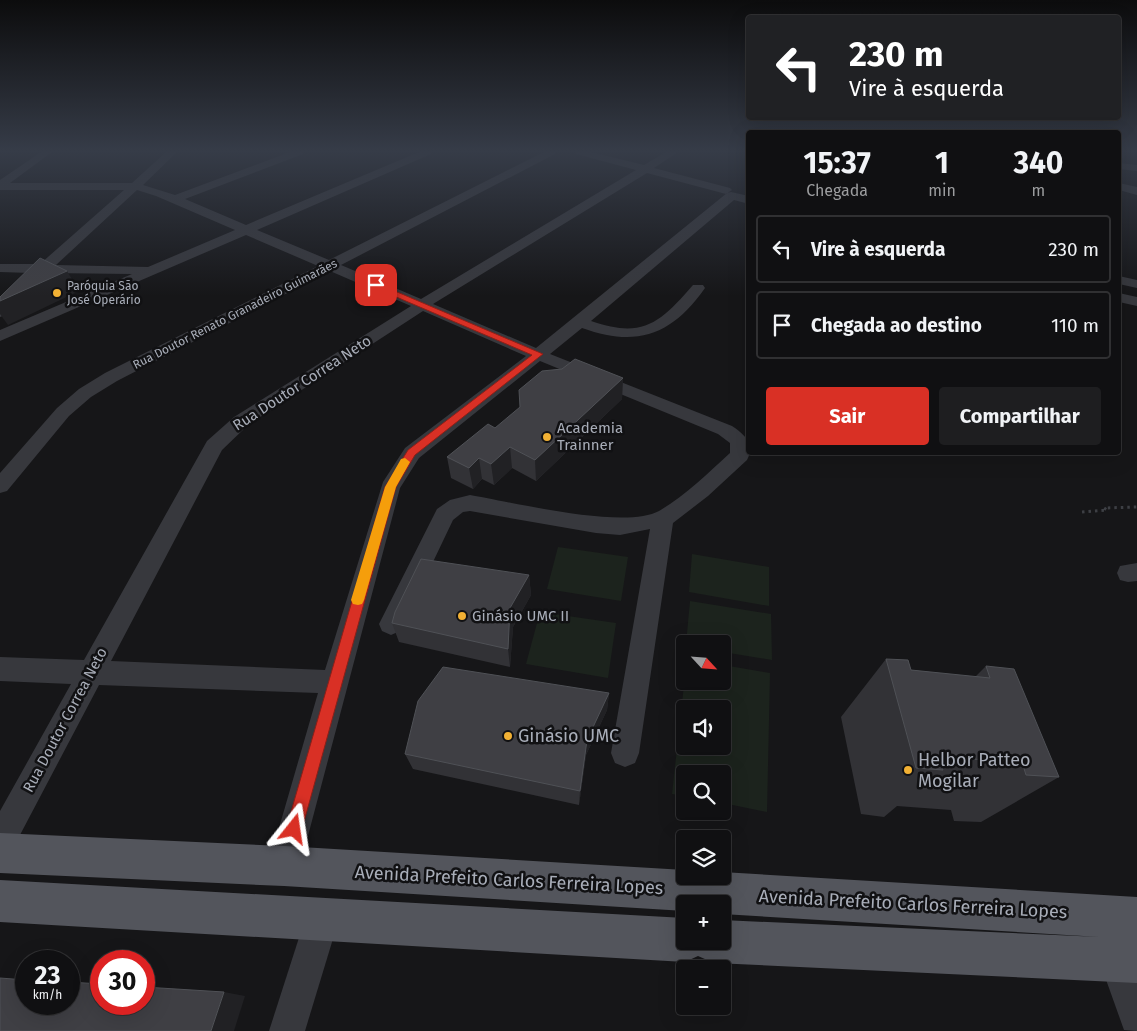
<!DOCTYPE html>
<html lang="pt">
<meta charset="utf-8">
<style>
:root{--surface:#101012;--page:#1e1e20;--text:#f1f3f6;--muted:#9c9d9f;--line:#303032;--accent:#d93025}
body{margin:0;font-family:"Fira Sans",sans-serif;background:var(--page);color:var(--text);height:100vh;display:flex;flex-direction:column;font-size:19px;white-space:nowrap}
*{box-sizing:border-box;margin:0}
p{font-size:16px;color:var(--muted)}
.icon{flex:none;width:28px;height:28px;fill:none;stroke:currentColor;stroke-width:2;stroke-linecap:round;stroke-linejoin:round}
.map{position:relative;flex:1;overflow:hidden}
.details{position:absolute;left:746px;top:130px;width:375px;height:325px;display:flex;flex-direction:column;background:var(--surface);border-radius:5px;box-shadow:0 5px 20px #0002,0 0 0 1px var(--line)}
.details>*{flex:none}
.banner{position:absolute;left:746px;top:15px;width:375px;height:105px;border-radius:5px;box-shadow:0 5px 20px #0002,0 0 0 1px var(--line);background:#202124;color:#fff;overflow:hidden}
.needle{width:32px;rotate:116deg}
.buttons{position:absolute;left:676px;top:635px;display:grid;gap:10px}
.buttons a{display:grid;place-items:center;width:55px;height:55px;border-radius:5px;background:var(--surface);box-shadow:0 5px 20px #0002,0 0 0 1px var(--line);font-size:25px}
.speed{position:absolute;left:15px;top:950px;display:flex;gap:10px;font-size:25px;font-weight:700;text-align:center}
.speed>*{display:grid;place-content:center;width:65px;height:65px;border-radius:50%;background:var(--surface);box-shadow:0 5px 20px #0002,0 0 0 1px var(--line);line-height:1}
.speed small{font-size:12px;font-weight:400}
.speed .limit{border:8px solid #d22;background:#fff;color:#111}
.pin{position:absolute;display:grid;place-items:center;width:42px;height:42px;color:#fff;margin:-21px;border-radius:10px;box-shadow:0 2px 8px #0006}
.me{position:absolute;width:55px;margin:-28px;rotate:15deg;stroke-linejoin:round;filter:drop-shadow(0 0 4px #0008)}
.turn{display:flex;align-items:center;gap:18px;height:105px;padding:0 20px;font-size:22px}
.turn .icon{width:65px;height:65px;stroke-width:2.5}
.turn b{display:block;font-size:35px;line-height:42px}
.eta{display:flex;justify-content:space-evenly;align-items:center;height:85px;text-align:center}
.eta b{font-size:30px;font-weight:700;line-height:35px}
.primary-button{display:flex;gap:10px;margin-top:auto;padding:10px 20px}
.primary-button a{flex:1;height:58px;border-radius:5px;background:var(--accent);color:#fff;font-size:20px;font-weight:700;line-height:58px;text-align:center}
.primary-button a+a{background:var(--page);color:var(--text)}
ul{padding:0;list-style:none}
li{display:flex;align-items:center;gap:15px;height:68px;margin:0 10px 8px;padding:0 10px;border:2px solid var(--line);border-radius:5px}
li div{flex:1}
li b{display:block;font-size:19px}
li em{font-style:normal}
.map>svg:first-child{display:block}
.green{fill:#1c231d;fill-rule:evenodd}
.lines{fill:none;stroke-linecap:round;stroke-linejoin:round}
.path{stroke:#3d3f44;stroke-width:3;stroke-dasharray:2.5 4;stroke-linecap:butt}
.minor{fill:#37383d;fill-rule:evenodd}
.major{fill:#53555c;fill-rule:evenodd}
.wall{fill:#323236}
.shaded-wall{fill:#212124}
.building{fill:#3f3f44;stroke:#4f5156}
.route{fill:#d93025;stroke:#8d1f18}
.slow{fill:#f59e0b}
.poi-dot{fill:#f2b134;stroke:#111113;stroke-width:2}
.labels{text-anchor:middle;stroke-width:5;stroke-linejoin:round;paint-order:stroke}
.far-poi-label{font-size:12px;fill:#a8adb8;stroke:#111113;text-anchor:start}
.far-street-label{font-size:12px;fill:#a8adb8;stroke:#111113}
.street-label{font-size:15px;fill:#a8adb8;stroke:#111113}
.poi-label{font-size:15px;fill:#a8adb8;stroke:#111113;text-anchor:start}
.near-poi-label{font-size:18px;fill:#a8adb8;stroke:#111113;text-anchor:start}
.near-street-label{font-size:18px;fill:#a8adb8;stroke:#111113}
</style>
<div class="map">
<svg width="1137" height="1031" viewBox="0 0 1137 1031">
<rect width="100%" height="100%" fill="#161618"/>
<g class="green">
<path d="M558 547 628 557 621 601 547 589Z"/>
<path d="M692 554 769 567V606L689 592Z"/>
<path d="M690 601 771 614 772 660 723 652 722 644H686Z"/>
<path d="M540 612 616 623 608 678 526 664Z"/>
<path d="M723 665 770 673 767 812 723 803 722 774H685V796L672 794 685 676V681H722ZM685 709H722V746H685Z"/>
</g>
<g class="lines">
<path class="path" d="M1082 512 1107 510 1104 508 1137 507"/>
<g class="minor">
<path d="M41 152H52L10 183H132L166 152H177L143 185 175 195 290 152H304L303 154 185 199 246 225 419 152H432L431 154 257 230 329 260 544 152H556L555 154 341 265 421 299 636 170 576 154 575 152H591L644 165 666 152H678L654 168 730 188 732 190 726 194 647 173 433 304 536 348 727 193 731 192 749 196V204L734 200 591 321C643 339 660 323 693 285H703L705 288C672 335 637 348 582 328L550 354 732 426C744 434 756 444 747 460L708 496 673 523 639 753 635 763 625 767 615 763 611 753 650 529 620 535 596 533 470 511 463 512 453 520 400 631 391 635 382 631 379 624 437 509 450 500 470 495C511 502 625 530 659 511 685 496 708 473 730 453V443L718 434 540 361 419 458 400 488 300 866 295 877 284 882 273 877 268 866 318 693 99 685 11 852 0 856V811L71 684 0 681V657L84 660 207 441 234 417 411 306 330 271 117 381 91 397 69 416 7 491 0 493V473L57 408 79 389 105 373 318 266 246 235 0 341V330L132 274 47 273 5 315 0 317V303L31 273 0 272V264H40L124 190H0V180ZM137 190 156 196 235 230 148 267 56 265ZM423 311 526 356 405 448 383 482 325 670 111 661 222 450 248 425Z"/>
<path d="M1119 163 1137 165V171L1119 169Z"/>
<path d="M1119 183 1137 187V195L1119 190Z"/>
<path d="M1119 276 1137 280V288L1119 284Z"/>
<path d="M1119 293 1137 297V306L1119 302Z"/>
<path d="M1137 563V581L1128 582 1120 580 1117 573 1120 566Z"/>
<path d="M322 902 334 907 339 919 305 1031H269L305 919 310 907Z"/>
<path d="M1116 943 1128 948 1137 970V1031L1124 1030 1099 960 1104 948Z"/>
</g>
<path class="major" d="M0 833 284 846 685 870V876H722V872L1137 897V983L714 963 698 956 685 962 0 922V880L685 918V941H722V920L1100 937 722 914V904H685V911L284 886 0 873Z"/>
</g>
<g class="wall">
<path d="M623 378 622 399 536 481 512 468 494 485 482 479 473 489 451 478 447 457 495 428Z"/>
<path d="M529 575 531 595 513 627 510 667 399 642 392 623Z"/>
<path d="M886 659 911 670 975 677 986 666 1059 777 981 822 954 821 951 810 897 806 884 817 861 814 841 717Z"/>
<path d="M609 693 607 710 586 755 579 805 413 769 405 754Z"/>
</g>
<g class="shaded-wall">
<path d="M67 271 79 291 8 325 0 314V301Z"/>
<path d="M623 378 622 399 536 481 535 460Z"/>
<path d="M510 447 512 468 494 485 491 464Z"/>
<path d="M479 458 482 479 473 489 469 468Z"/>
<path d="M529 575 531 595 513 627 510 667 508 649 510 608Z"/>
<path d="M609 693 607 710 586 755 579 805 580 791 587 740Z"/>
<path d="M224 992 245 996 234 1031H211Z"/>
</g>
<g class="building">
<path d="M40 258 67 271 0 301V297Z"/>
<path d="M575 359 623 378 535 460 510 447 491 464 479 458 469 468 447 457 488 424 495 428 520 407 519 390 542 371 562 369Z"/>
<path d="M421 559 529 575 510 608 508 649 392 623 395 612Z"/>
<path d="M886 659 908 660 911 670 990 678 986 666 1014 669 1059 777 1026 775 1022 762 938 757 943 770 916 768Z"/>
<path d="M443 667 609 693 587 740 580 791 405 754 418 701Z"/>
<path d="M0 978 26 980V1004H69V982L101 984V1004H144V987L224 992 211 1031H0Z"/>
</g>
<linearGradient id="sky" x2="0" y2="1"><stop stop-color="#0c0c0d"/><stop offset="0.51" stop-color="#363c48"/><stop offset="1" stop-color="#363c48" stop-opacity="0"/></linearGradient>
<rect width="1137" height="296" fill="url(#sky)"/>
<path class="route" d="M376 283 543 354 415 455 396 487 302 829 300 835 294 837 288 835 286 829 385 487 408 450 532 355 373 287 372 285Z"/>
<path class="slow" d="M405 458 410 462 396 487 364 600 362 604 358 605 353 604 351 600 385 487 401 459Z"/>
<g class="poi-dot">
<circle cx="57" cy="293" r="5"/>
<circle cx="547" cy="437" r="5"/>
<circle cx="462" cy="616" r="5"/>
<circle cx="508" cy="736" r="5"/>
<circle cx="908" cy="770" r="5"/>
</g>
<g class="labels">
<g class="far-poi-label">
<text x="67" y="290">Paróquia São<tspan x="67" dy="14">José Operário</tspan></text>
</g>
<g class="far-street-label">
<text transform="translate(235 314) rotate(-27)" y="4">Rua Doutor Renato Granadeiro Guimarães</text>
</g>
<g class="street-label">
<text transform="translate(302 383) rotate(-33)" y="5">Rua Doutor Correa Neto</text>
<text transform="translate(65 720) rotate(-62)" y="5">Rua Doutor Correa Neto</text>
</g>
<g class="poi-label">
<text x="557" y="433">Academia<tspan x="557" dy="17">Trainner</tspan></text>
<text x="472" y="621">Ginásio UMC II</text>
</g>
<g class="near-poi-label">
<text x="518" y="742">Ginásio UMC</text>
<text x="918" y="766">Helbor Patteo<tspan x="918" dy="21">Mogilar</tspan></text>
</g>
<g class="near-street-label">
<text transform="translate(509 880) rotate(3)" y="6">Avenida Prefeito Carlos Ferreira Lopes</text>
<text transform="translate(913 904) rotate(3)" y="6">Avenida Prefeito Carlos Ferreira Lopes</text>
</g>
</g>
</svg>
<div class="buttons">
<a><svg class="needle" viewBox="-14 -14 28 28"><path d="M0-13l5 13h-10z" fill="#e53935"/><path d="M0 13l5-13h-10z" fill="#9c9d9f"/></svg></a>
<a><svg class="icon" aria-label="sound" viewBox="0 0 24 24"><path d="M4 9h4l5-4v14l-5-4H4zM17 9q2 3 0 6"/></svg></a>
<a><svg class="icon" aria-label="search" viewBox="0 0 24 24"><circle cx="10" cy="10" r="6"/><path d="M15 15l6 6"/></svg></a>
<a><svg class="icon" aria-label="layers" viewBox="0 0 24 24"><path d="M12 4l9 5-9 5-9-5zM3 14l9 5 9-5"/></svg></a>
<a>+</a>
<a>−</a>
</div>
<div class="speed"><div>23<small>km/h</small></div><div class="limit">30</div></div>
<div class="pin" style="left:376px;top:285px;background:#d93025"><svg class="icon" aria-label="arrive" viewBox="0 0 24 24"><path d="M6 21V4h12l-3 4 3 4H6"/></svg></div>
<svg class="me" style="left:294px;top:829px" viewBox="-20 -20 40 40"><path d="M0-17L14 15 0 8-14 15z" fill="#d93025" stroke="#fff" stroke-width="4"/></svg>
<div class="banner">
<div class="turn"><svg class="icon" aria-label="left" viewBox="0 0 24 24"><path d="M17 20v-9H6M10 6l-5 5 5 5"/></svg><div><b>230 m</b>Vire à esquerda</div></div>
</div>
<section class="details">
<div class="eta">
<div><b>15:37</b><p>Chegada</p></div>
<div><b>1</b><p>min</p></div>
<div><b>340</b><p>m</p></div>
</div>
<ul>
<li><svg class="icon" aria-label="left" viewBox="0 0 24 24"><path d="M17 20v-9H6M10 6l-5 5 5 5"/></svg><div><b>Vire à esquerda</b></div><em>230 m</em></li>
<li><svg class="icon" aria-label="arrive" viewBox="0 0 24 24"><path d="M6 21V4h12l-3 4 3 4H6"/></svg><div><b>Chegada ao destino</b></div><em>110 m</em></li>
</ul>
<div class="primary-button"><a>Sair</a><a>Compartilhar</a></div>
</section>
</div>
